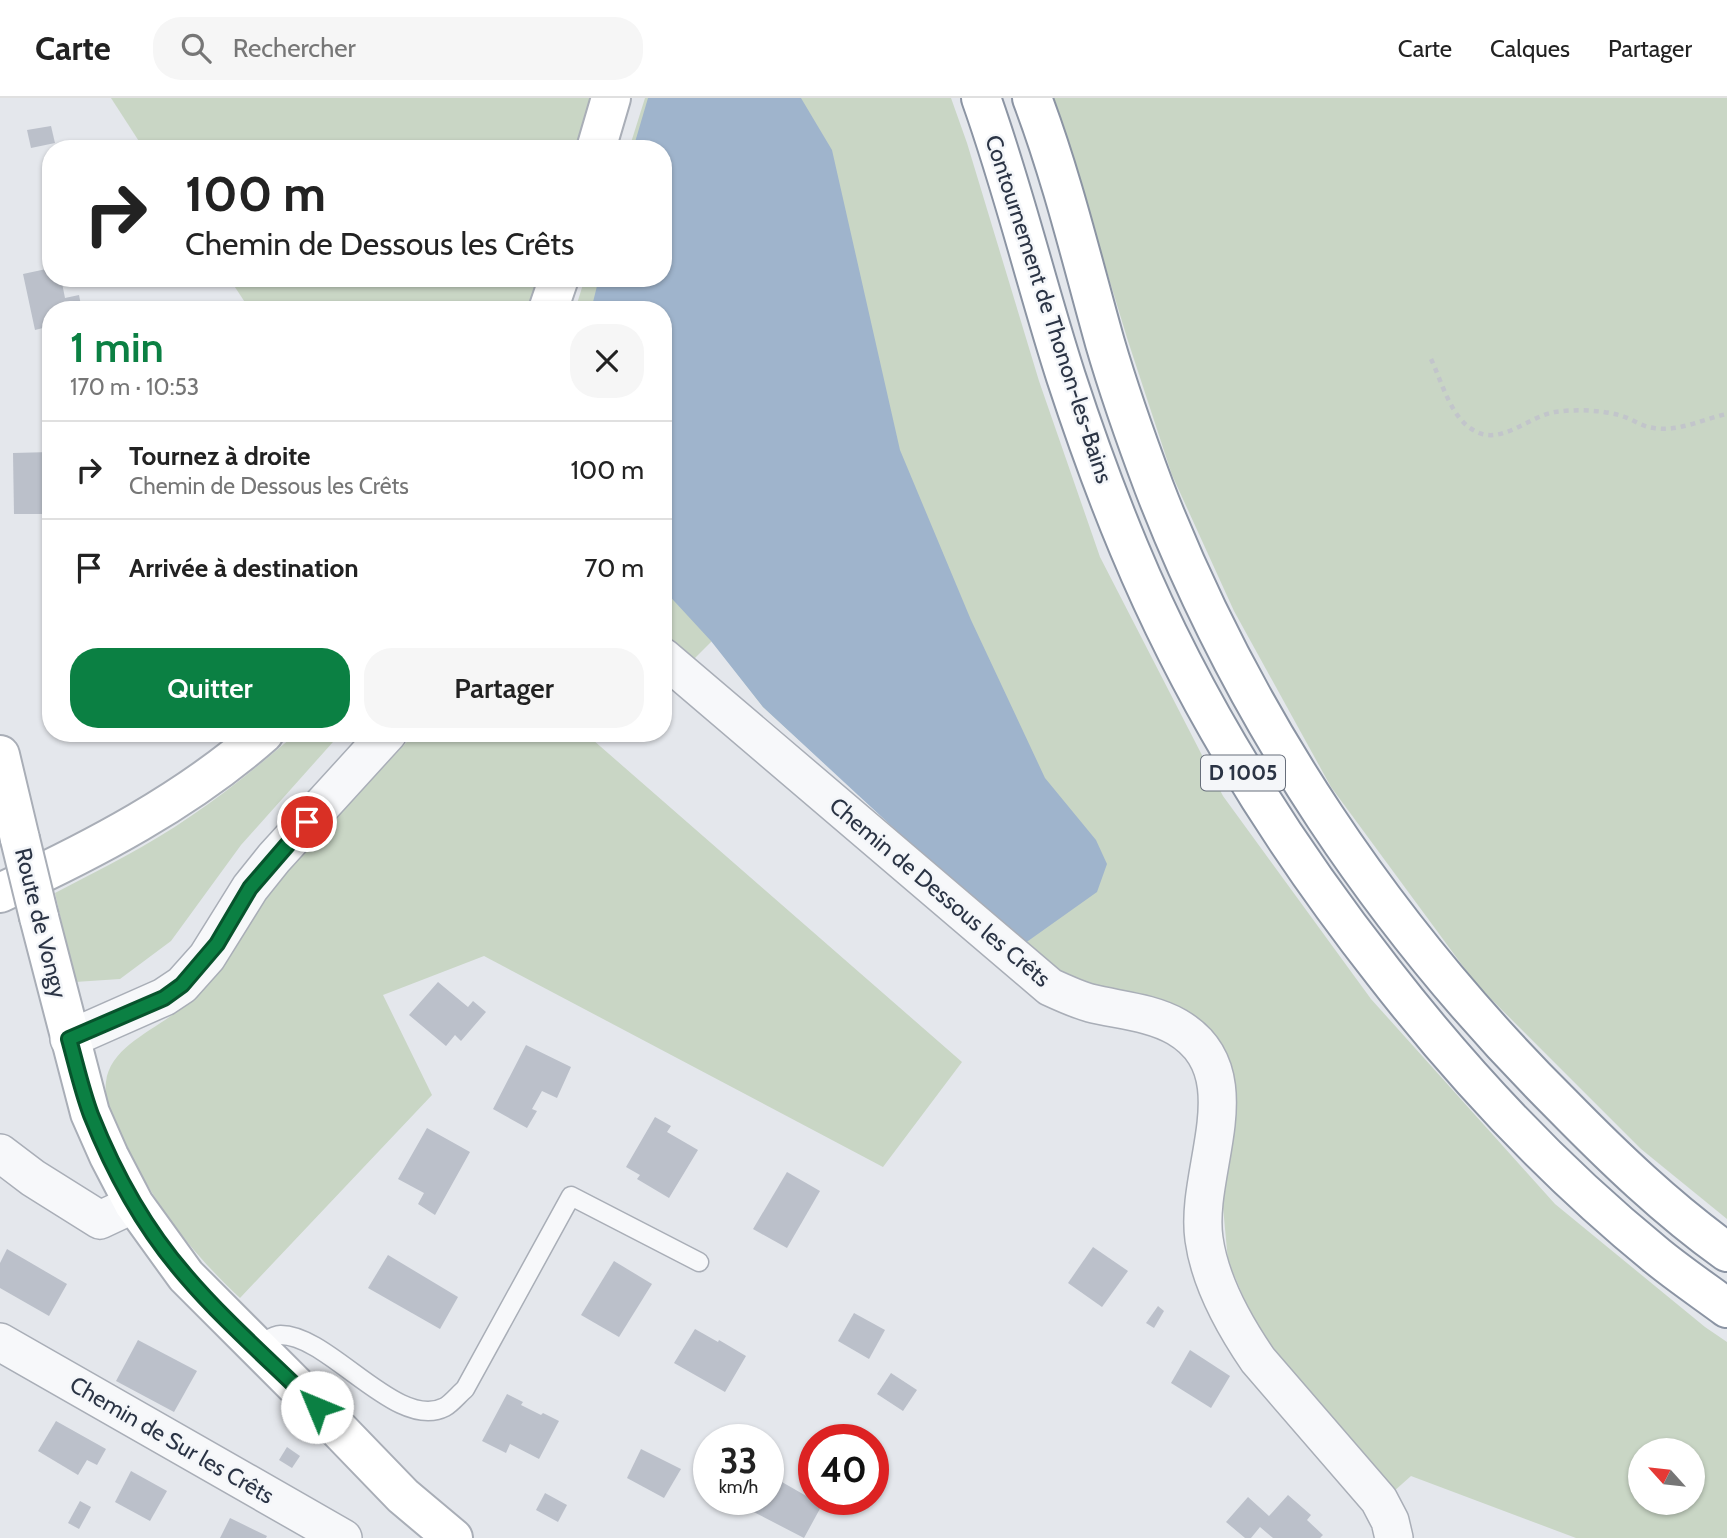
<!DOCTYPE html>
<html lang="fr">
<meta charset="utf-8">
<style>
:root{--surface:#fff;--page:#f6f6f6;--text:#222;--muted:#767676;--line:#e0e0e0;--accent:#0b8043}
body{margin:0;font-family:Cabin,sans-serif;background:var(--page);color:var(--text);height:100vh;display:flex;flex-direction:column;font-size:26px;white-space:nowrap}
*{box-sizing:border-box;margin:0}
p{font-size:23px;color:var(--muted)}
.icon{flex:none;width:38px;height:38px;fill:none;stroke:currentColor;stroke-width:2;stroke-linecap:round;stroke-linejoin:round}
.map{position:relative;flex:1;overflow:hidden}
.drawer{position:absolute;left:42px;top:203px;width:630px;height:441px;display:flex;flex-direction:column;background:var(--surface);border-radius:28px;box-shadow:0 2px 5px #0004}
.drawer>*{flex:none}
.guide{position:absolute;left:42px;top:42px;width:630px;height:147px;border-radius:28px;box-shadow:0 2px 5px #0004;background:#fff;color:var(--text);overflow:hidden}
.needle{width:46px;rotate:297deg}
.buttons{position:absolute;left:1628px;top:1340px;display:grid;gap:14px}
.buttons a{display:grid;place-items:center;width:77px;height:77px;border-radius:50%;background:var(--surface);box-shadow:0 2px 5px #0004;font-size:35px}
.speed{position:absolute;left:693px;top:1326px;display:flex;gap:14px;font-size:35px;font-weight:700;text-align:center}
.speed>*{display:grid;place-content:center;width:91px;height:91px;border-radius:50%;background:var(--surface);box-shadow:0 2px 5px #0004;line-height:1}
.speed small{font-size:18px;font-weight:400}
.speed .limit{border:10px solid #d22;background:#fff;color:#111}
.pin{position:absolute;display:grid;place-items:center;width:60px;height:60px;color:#fff;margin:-30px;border:4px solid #fff;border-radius:50%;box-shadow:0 2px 7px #0007}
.me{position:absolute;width:77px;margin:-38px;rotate:315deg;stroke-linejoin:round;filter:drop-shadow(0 0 5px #0008)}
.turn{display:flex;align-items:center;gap:24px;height:147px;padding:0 28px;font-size:32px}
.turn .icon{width:91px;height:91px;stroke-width:2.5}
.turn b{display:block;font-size:49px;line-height:60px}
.round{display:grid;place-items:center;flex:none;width:74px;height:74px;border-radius:28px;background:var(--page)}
.headline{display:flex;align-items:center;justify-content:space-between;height:119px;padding:0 28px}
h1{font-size:42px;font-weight:600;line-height:52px;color:var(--accent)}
.cta{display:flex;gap:14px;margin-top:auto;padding:14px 28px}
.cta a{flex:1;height:80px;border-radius:28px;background:var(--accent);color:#fff;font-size:28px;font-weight:600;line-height:80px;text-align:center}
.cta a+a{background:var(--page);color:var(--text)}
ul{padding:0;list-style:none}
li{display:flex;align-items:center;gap:21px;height:98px;padding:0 28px;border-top:2px solid var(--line)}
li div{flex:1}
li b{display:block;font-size:26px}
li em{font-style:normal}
header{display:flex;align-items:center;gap:42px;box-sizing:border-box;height:98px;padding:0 35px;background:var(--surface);border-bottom:2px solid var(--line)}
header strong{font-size:33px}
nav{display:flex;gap:38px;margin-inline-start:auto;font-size:24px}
.search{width:490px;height:63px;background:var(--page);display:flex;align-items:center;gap:18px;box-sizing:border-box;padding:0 24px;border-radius:28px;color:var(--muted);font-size:26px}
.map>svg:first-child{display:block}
.green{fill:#c9d6c5;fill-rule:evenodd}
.water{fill:#9fb4cc}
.building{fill:#bbc0ca}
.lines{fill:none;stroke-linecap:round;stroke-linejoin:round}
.lane-casing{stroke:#a9aeb7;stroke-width:21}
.street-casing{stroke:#a9aeb7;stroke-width:40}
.secondary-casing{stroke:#a9aeb7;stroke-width:42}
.highway-casing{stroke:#8b94a3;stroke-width:42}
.path{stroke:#c2c5cb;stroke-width:4.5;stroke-dasharray:5 5;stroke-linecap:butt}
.lane{stroke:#f7f8fa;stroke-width:18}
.street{stroke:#f7f8fa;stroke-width:37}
.secondary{stroke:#fff;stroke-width:38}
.highway{stroke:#fff;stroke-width:38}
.secondary-bridge-casing{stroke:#a9aeb7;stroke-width:42;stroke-linecap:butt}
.secondary-bridge{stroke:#fff;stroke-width:38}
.route-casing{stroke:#07532c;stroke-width:18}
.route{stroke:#0b8043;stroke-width:12}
.labels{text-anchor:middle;stroke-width:5;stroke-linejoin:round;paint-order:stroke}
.shield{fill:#f4f6f9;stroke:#676e7b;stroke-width:2}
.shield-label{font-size:21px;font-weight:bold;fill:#2b3445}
.street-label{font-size:23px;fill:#2b3445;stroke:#f4f6f9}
</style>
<header>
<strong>Carte</strong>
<div class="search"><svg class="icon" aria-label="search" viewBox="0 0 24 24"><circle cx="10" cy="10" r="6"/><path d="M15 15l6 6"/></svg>Rechercher</div>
<nav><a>Carte</a><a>Calques</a><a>Partager</a></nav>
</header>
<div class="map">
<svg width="1727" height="1440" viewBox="0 0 1727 1440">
<rect width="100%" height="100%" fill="#e4e7ec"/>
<g class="green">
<path d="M111 0H590L577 51H144Z"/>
<path d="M645 0H951L967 45 1039 283 1100 459 1223 698 1371 901 1555 1106 1705 1229 1727 1244V1440H1576L1411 1378 1393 1394 1260 1237 1228 1163 1222 1098 1234 1022 1232 978 1216 941 1061 881 763 609 712 543 692 563 663 542V212H575L585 180H663V51H629ZM1640 1353H1692V1405H1640Z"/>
<path d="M1054 0H1727V1121L1641 1051 1476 886 1331 689 1234 513 1172 377 1128 243Z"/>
<path d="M229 180H540L530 212H250Z"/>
<path d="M297 635H341L241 747 171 843 120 881 75 884 55 795C101 771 148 748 191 718 228 693 263 664 297 635Z"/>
<path d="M415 635H585L962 964 883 1069 484 858 383 897 432 997 240 1200C188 1151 156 1108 124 1044 115 1025 103 1005 106 984 110 947 159 931 183 908 215 879 231 839 257 806 272 786 291 769 307 751 343 713 379 674 415 635Z"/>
</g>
<path class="water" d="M648 0H801L832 52 900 352 971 522 1045 680 1096 742 1107 766 1097 794 1021 848 763 609 711 543 663 491V212H591L599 180H663V51H633Z"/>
<g class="building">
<path d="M51 28 55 45 31 50 27 32Z"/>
<path d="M51 170V180H61L65 200 79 197 82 212H51V228L35 232 23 176Z"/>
<path d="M147 208 191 210V212H147Z"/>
<path d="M51 354V416H14L13 355Z"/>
<path d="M438 884 468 909 473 903 486 914 461 943 455 937 446 948 409 917Z"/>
<path d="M526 947 571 969 557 1000 542 993 532 1011 537 1013 527 1030 493 1011Z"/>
<path d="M655 1019 671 1028 667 1034 698 1052 669 1100 637 1081 640 1077 626 1069Z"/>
<path d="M427 1030 470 1054 435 1117 418 1106 424 1095 398 1081Z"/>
<path d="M787 1074 820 1093 787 1150 753 1131Z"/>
<path d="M1093 1149 1128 1173 1102 1209 1068 1185Z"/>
<path d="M7 1151 67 1186 49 1218 0 1190V1165Z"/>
<path d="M388 1157 458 1199 440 1231 368 1190Z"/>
<path d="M614 1163 652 1186 619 1239 581 1217Z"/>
<path d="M1158 1208 1164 1213 1154 1230 1146 1225Z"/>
<path d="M854 1215 885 1232 869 1261 838 1243Z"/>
<path d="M695 1231 718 1244 719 1242 746 1258 725 1294 674 1265Z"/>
<path d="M138 1242 197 1273 174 1314 116 1283Z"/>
<path d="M1190 1252 1230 1278 1211 1310 1171 1285Z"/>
<path d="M891 1275 917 1292 903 1313 877 1296Z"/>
<path d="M507 1296 523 1304 521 1307 541 1317 543 1315 559 1323 539 1361 510 1346 506 1355 482 1343Z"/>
<path d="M56 1323 106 1351 97 1367 87 1362 78 1377 38 1353Z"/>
<path d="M287 1349 300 1358 292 1370 279 1362Z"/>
<path d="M641 1351 681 1371 664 1400 627 1380Z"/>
<path d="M131 1373 167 1393 150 1423 115 1404Z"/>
<path d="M768 1376 822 1407 804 1440 746 1410 751 1402H768Z"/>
<path d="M545 1395 567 1407 558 1424 536 1412Z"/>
<path d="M1288 1397 1311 1417 1307 1422 1323 1437 1320 1440H1273L1260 1429 1251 1440H1245L1226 1424 1248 1399 1269 1418Z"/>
<path d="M80 1403 91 1409 79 1431 68 1425Z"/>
<path d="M230 1420 267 1438 266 1440H220Z"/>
</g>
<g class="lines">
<defs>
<path id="lane" d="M256 1248C263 1245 273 1237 280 1237 329 1236 397 1334 445 1309 452 1305 459 1296 465 1291L571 1098 699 1164"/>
<g id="street">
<path d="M663 559 1050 889C1063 895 1076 901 1090 905 1118 912 1151 914 1177 929 1255 975 1194 1072 1204 1141 1210 1184 1234 1227 1258 1262L1379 1402 1390 1423 1394 1440"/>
<path d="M69 941 164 899 182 887 207 859 250 790 274 760 388 635"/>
<path d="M0 1055 33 1080 100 1122 134 1106"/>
<path d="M0 1244 343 1440"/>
</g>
<g id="secondary">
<path d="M596 51 611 0"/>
<path d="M548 212 559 180"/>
<path d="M0 657 20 741"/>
<path d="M0 795C93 752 187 703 264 635"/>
<path d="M39 819 90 1015 109 1058 134 1106 186 1178 317 1309 403 1398 453 1440"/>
</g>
<g id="highway">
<path d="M981 0C1014 92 1036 186 1066 279 1085 337 1106 395 1129 450 1193 604 1281 744 1384 875 1464 978 1555 1075 1657 1158 1679 1176 1704 1193 1727 1210"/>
<path d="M1032 0C1062 79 1082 163 1105 245 1119 293 1136 341 1154 389 1244 622 1385 831 1562 1007 1613 1059 1667 1111 1727 1154"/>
</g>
</defs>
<use href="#lane" class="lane-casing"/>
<use href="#street" class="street-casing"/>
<use href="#secondary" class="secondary-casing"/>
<use href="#highway" class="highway-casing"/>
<path class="path" d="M1431 261C1442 284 1451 321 1475 333 1501 348 1529 318 1555 314 1575 311 1600 312 1619 317 1631 320 1642 329 1654 330 1679 334 1703 321 1727 316"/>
<use href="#lane" class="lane"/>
<use href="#street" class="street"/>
<use href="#secondary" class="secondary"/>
<use href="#highway" class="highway"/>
<defs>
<path id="secondary-bridge" d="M20 741 39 819"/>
</defs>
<use href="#secondary-bridge" class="secondary-bridge-casing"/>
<use href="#secondary-bridge" class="secondary-bridge"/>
</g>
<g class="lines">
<defs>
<path id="route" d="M307 724 250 790 217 846 182 887 164 900 69 941C76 966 82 993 91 1017 114 1075 145 1131 185 1177 225 1224 274 1266 317 1309"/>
</defs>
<use href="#route" class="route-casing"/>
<use href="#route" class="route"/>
</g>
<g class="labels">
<rect class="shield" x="1201" y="657.5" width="84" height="35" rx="5"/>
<g class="shield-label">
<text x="1243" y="682">D 1005</text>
</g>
<g class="street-label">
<text transform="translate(1049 211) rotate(72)" y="8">Contournement de Thonon-les-Bains</text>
<text transform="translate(940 794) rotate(40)" y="8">Chemin de Dessous les Crêts</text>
<text transform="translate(41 825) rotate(76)" y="8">Route de Vongy</text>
<text transform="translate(172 1342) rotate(30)" y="8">Chemin de Sur les Crêts</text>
</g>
</g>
</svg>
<div class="buttons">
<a><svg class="needle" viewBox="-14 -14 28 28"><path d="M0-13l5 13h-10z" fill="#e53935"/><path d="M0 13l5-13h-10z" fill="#767676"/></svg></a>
</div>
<div class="speed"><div>33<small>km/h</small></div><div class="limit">40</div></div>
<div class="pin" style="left:307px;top:724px;background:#d93025"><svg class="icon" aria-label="arrive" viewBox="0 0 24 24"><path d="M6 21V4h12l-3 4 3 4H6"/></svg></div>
<svg class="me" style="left:317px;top:1309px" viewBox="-20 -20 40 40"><circle r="19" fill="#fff"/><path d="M0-13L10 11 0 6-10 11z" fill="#0b8043"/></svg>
<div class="guide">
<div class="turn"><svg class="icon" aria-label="right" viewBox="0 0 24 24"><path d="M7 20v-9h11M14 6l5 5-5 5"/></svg><div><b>100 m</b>Chemin de Dessous les Crêts</div></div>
</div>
<section class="drawer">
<div class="headline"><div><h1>1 min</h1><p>170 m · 10:53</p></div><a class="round"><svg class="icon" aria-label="close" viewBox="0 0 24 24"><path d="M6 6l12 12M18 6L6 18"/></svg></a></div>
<ul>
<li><svg class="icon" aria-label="right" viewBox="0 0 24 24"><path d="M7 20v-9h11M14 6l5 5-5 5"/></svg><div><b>Tournez à droite</b><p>Chemin de Dessous les Crêts</p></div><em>100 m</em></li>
<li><svg class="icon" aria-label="arrive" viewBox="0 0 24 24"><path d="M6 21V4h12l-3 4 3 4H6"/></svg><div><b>Arrivée à destination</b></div><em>70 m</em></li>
</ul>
<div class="cta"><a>Quitter</a><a>Partager</a></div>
</section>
</div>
